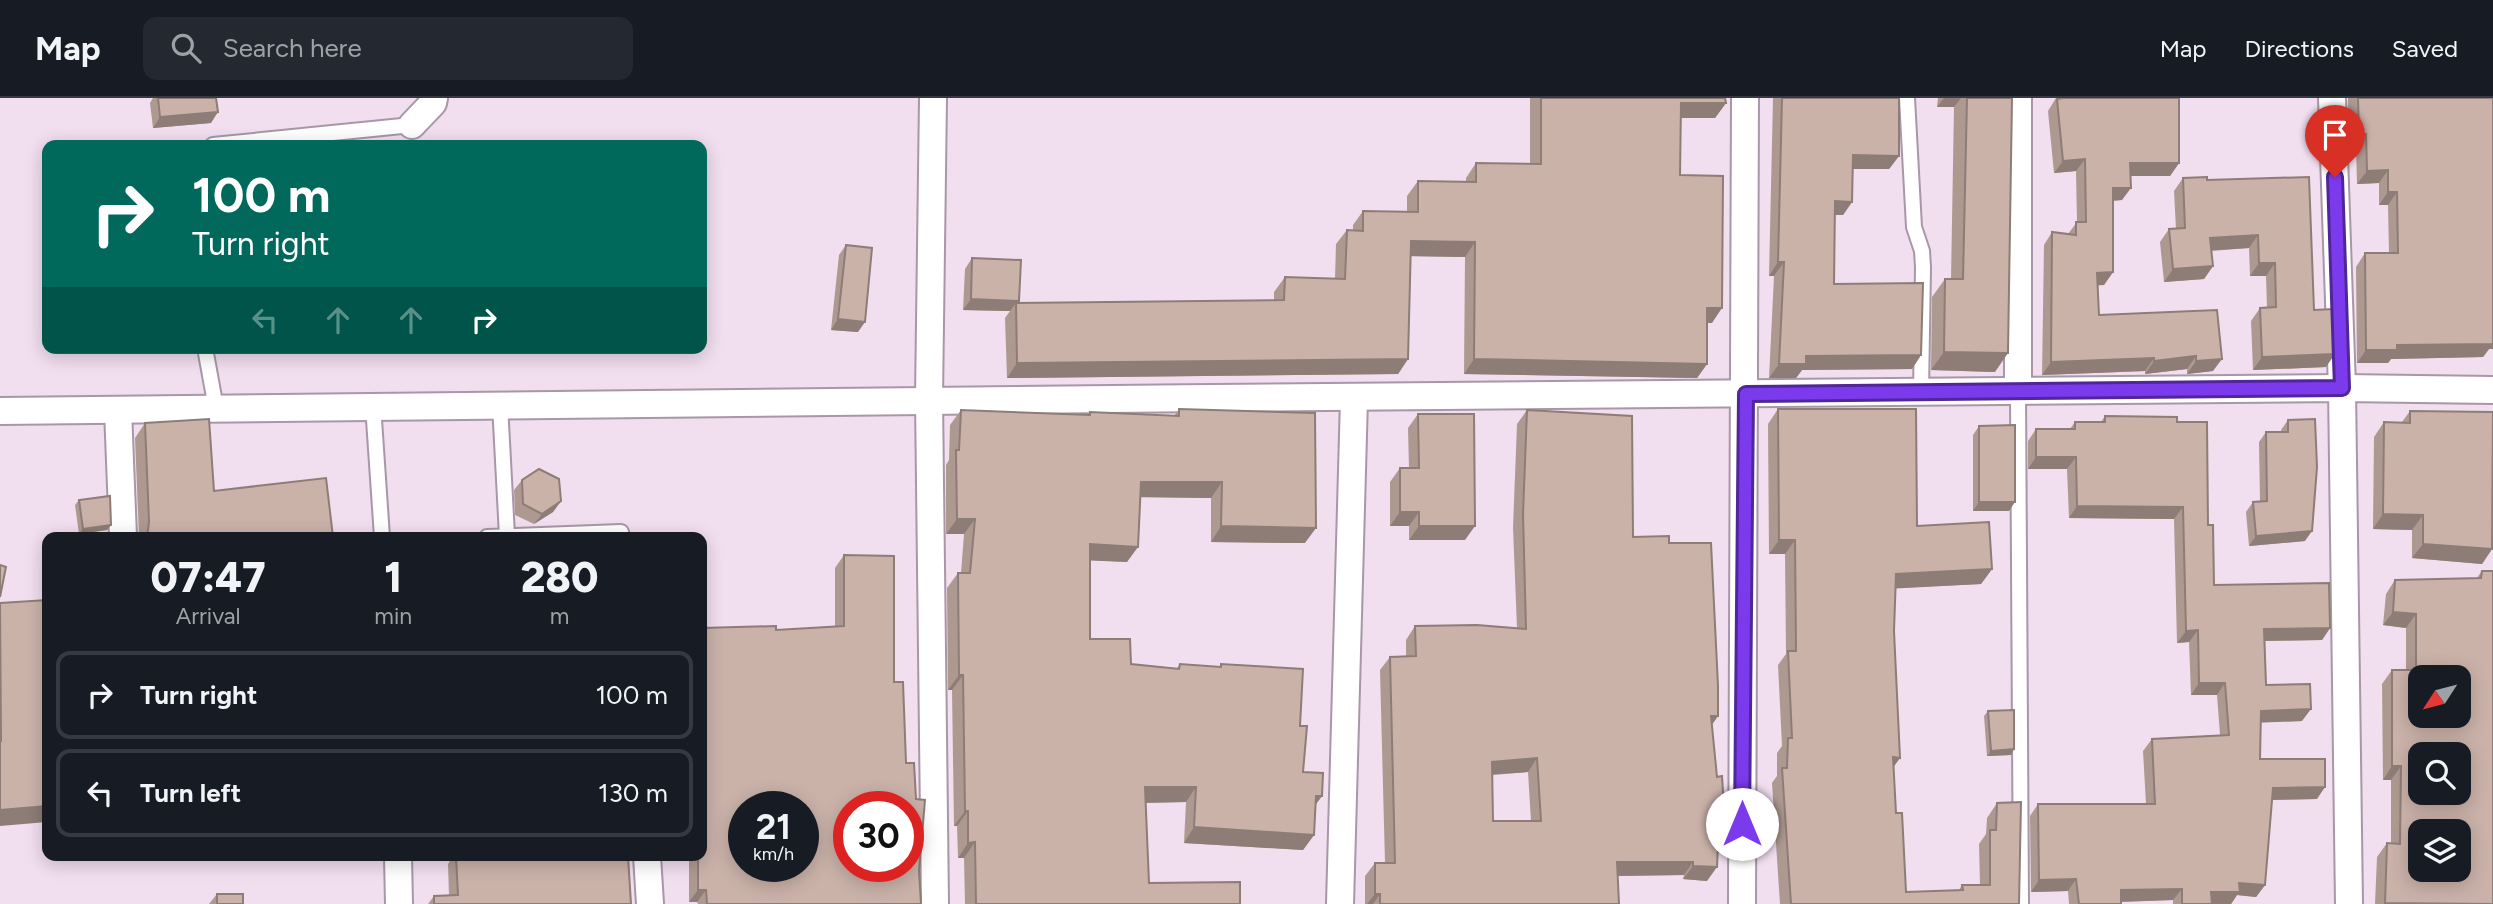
<!DOCTYPE html>
<style>
:root{--surface:#171b24;--page:#242831;--text:#f1f3f6;--muted:#9ea1a6;--line:#363941}
body{margin:0;font-family:Figtree,sans-serif;background:var(--page);color:var(--text);height:100vh;display:flex;flex-direction:column;font-size:26px;white-space:nowrap}
*{box-sizing:border-box;margin:0}
p{font-size:23px;color:var(--muted)}
.icon{flex:none;width:38px;height:38px;fill:none;stroke:currentColor;stroke-width:2;stroke-linecap:round;stroke-linejoin:round}
.map{position:relative;flex:1;overflow:hidden}
.drawer{position:absolute;left:42px;top:434px;width:665px;height:329px;display:flex;flex-direction:column;background:var(--surface);border-radius:14px;box-shadow:0 4px 18px #0003}
.drawer>*{flex:none}
.banner{position:absolute;left:42px;top:42px;width:665px;height:214px;border-radius:14px;box-shadow:0 4px 18px #0003;background:#00695c;color:#fff;overflow:hidden}
.needle{width:46px;rotate:234deg}
.buttons{position:absolute;left:2408px;top:567px;display:grid;gap:14px}
.buttons a{display:grid;place-items:center;width:63px;height:63px;border-radius:14px;background:var(--surface);box-shadow:0 4px 18px #0003;font-size:35px}
.speed{position:absolute;left:728px;top:693px;display:flex;gap:14px;font-size:35px;font-weight:700;text-align:center}
.speed>*{display:grid;place-content:center;width:91px;height:91px;border-radius:50%;background:var(--surface);box-shadow:0 4px 18px #0003;line-height:1}
.speed small{font-size:18px;font-weight:400}
.speed .limit{border:10px solid #d22;background:#fff;color:#111}
.pin{position:absolute;display:grid;place-items:center;width:60px;height:60px;color:#fff;margin:-72px -30px;border-radius:50% 50% 50% 0;rotate:-45deg;box-shadow:0 0 7px #0007}
.pin .icon{rotate:45deg}
.me{position:absolute;width:77px;margin:-38px;rotate:0deg;stroke-linejoin:round;filter:drop-shadow(0 0 5px #0008)}
.turn{display:flex;align-items:center;gap:24px;height:147px;padding:0 35px;font-size:32px}
.turn .icon{width:91px;height:91px;stroke-width:2.5}
.turn b{display:block;font-size:49px;line-height:60px}
.lanes{display:flex;align-items:center;height:66px;padding:0 35px;background:#0003;justify-content:center;gap:35px;direction:ltr}
.lanes .off{opacity:.35}
.eta{display:flex;justify-content:space-evenly;align-items:center;height:119px;text-align:center}
.eta b{font-size:42px;font-weight:800;line-height:49px}
ul{padding:0;list-style:none}
li{display:flex;align-items:center;gap:21px;height:88px;margin:0 14px 10px;padding:0 21px;border:4px solid var(--line);border-radius:14px}
li div{flex:1}
li b{display:block;font-size:26px}
li em{font-style:normal}
header{display:flex;align-items:center;gap:42px;box-sizing:border-box;height:98px;padding:0 35px;background:var(--surface);border-bottom:2px solid var(--line)}
header strong{font-size:33px}
nav{display:flex;gap:38px;margin-inline-start:auto;font-size:24px}
.search{width:490px;height:63px;background:var(--page);display:flex;align-items:center;gap:18px;box-sizing:border-box;padding:0 24px;border-radius:14px;color:var(--muted);font-size:26px}
.map>svg:first-child{display:block}
.lines{fill:none;stroke-linecap:round;stroke-linejoin:round}
.service-casing{stroke:#a897a6;stroke-width:18}
.minor-casing{stroke:#a897a6;stroke-width:30}
.service{stroke:#fff;stroke-width:14}
.minor{stroke:#fff;stroke-width:26}
.wall{fill:#ae9991;fill-rule:evenodd}
.shaded-wall{fill:#8d7d76}
.building{fill:#cab2a9;stroke:#8d7d76;stroke-width:2;fill-rule:evenodd}
.route-casing{stroke:#51269a;stroke-width:18}
.route{stroke:#7c3aed;stroke-width:12}
</style>
<header>
<strong>Map</strong>
<div class="search"><svg class="icon" aria-label="search" viewBox="0 0 24 24"><circle cx="10" cy="10" r="6"/><path d="M15 15l6 6"/></svg>Search here</div>
<nav><a>Map</a><a>Directions</a><a>Saved</a></nav>
</header>
<div class="map">
<svg width="2493" height="806" viewBox="0 0 2493 806">
<rect width="100%" height="100%" fill="#f1deef"/>
<g class="lines">
<defs>
<g id="service">
<path d="M1907 0 1914 129 1922 153 1923 169 1921 295"/>
<path d="M213 47 412 27"/>
<path d="M205 250 216 310"/>
<path d="M2018 294 2021 806"/>
<path d="M500 306 507 438"/>
<path d="M373 307 382 439"/>
<path d="M487 439 621 434 622 439"/>
</g>
<g id="minor">
<path d="M933 0 929 300 935 806"/>
<path d="M2018 0V294"/>
<path d="M2332 0 2342 290 2349 806"/>
<path d="M412 27 433 5 434 0"/>
<path d="M118 312 123 439"/>
<path d="M0 313C781 301 1561 299 2342 290L2493 292"/>
<path d="M398 758 399 806"/>
<path d="M647 758 650 806"/>
<path d="M1340 806 1354 301"/>
<path d="M1742 806 1745 0"/>
</g>
</defs>
<use href="#service" class="service-casing"/>
<use href="#minor" class="minor-casing"/>
<use href="#service" class="service"/>
<use href="#minor" class="minor"/>
</g>
<g class="wall">
<path d="M153 0H216L211 25 153 30 150 5Z"/>
<path d="M1530 0H1725L1726 5 1715 20H1681L1680 77 1712 225H1707V266L1697 280 1464 276 1465 159 1411 158 1408 261 1398 276 1007 280 1005 220 1010 213 963 212 965 171 972 160 1019 203 1018 205 1274 202V194L1285 179 1335 181 1336 146 1347 132H1353V127L1363 113 1407 114V98L1418 83H1466V80L1476 65 1530 66Z"/>
<path d="M1773 0H1899V58L1889 71H1853L1852 104 1843 117H1835L1834 186 1921 257 1912 271 1802 272 1796 280H1769L1774 178H1769Z"/>
<path d="M1938 0H2012L1995 274 1931 272 1932 199 1945 181H1951L1954 9H1937Z"/>
<path d="M2056 0H2179V65L2170 78H2131L2122 102 2113 103V174L2104 187H2098L2099 217 2217 212 2213 273 2187 276V271L2145 276V273L2042 277 2044 147 2052 134 2068 136 2077 124 2076 73 2054 75 2048 13Z"/>
<path d="M2348 0H2493L2489 251 2483 259 2391 261 2388 265H2357L2356 169 2365 155H2389L2388 107H2379V85L2357 86 2356 49H2349Z"/>
<path d="M2309 79 2314 212 2326 269 2253 272 2251 223 2260 210H2267L2266 178H2250L2249 150 2211 153 2213 168 2204 181 2164 184 2160 144 2169 131H2176L2174 93 2183 80 2207 82Z"/>
<path d="M846 147 858 234 831 232 839 157Z"/>
<path d="M1179 311 1305 445 1211 444V400L1140 399 1127 464 1090 462V541L1131 566 1177 570 1180 566 1219 569 1221 566 1300 628 1303 674 1322 698 1315 707 1314 737 1303 752 1184 745 1186 704 1145 705 1149 785 1240 806H965L964 760H958L957 728H954L952 592H948L947 490 958 475H961L964 436H946V367L949 362 950 327 961 312 1088 317 1090 314 1174 318Z"/>
<path d="M1778 311 1917 428 1992 471 1981 486 1895 490 1894 669 1896 715 1906 794 1959 792 1962 787H1980L1979 746 1986 736 1987 720 1997 705 2019 806H1780L1772 685 1777 678V655L1782 648 1778 567 1786 556 1785 456H1769L1768 326Z"/>
<path d="M1527 312 1633 439 1669 445 1718 618 1712 626 1717 679 1725 725 1719 734 1707 783 1683 781 1684 777 1618 778 1619 806H1365V778L1375 765H1385L1380 572 1390 559 1406 558V542L1415 528 1517 530 1513 430 1517 326ZM1528 674 1531 723H1493V677Z"/>
<path d="M2410 313 2493 314 2492 451 2482 466 2412 460V432L2373 431 2374 339 2384 324H2402Z"/>
<path d="M1418 316 1465 442H1409V428H1390V384L1400 370H1409L1408 330Z"/>
<path d="M2105 318 2177 324 2208 427 2214 487 2330 530 2322 542 2265 543 2266 587 2302 623 2261 624 2260 661 2317 701 2272 702 2265 787 2256 799 2237 797 2231 806H2173V802L2121 804V806H2069L2068 793 2031 794 2030 718 2038 706H2146L2143 653 2152 641 2220 637 2217 597H2191L2189 544 2177 545 2174 421 2069 420 2067 371H2028V343L2036 331H2070L2075 324H2101Z"/>
<path d="M2288 322 2305 443 2249 448 2246 414 2253 404H2260L2259 344 2266 334H2281V332Z"/>
<path d="M145 325 214 393 333 439H139L135 340Z"/>
<path d="M1979 328 2009 413H1973V337Z"/>
<path d="M522 382 561 403 553 414 534 426 515 417 514 392Z"/>
<path d="M79 402 111 427 107 432 79 436 75 407Z"/>
<path d="M844 457 894 584 906 665 919 773 921 806H698L697 804H689V758H702L776 532 835 528V470Z"/>
<path d="M2482 473 2493 806H2375L2377 759 2387 745 2391 746V682H2383L2382 586 2392 572H2406V530L2383 527 2386 496 2395 482 2476 481Z"/>
<path d="M1988 613 2014 651 2011 657 1987 658 1984 618Z"/>
<path d="M453 758H628L631 806H428L434 798H449L448 766Z"/>
<path d="M217 796 243 806H209Z"/>
</g>
<g class="shaded-wall">
<path d="M1944 0H1961L1954 9H1937Z"/>
<path d="M1681 5H1726L1715 20H1671Z"/>
<path d="M218 14 211 25 153 30 160 19Z"/>
<path d="M2359 36H2366L2356 49H2349Z"/>
<path d="M1853 57 1899 58 1889 71H1843Z"/>
<path d="M2085 61 2076 73 2054 75 2063 63Z"/>
<path d="M2130 65H2179L2170 78H2121Z"/>
<path d="M2388 72 2379 85 2357 86 2367 73Z"/>
<path d="M2113 90H2131L2122 102 2104 103Z"/>
<path d="M2388 94H2397L2388 107H2379Z"/>
<path d="M1835 103 1852 104 1843 117H1825Z"/>
<path d="M2258 137 2249 150 2201 153 2210 140Z"/>
<path d="M1411 143 1475 144 1465 159 1401 158Z"/>
<path d="M1778 164H1784L1774 178H1769Z"/>
<path d="M2259 165H2275L2266 178H2250Z"/>
<path d="M2213 168 2204 181 2164 184 2173 171Z"/>
<path d="M2113 174 2104 187 2088 188 2097 175Z"/>
<path d="M971 201 1019 203 1016 208V205L1010 213 963 212Z"/>
<path d="M1707 210H1722L1712 225H1696Z"/>
<path d="M838 221 865 224 858 234 831 232Z"/>
<path d="M2493 238V251H2489L2483 259 2391 261 2388 265H2357L2366 252 2397 247Z"/>
<path d="M1944 254 2008 255 1995 274 1931 272Z"/>
<path d="M2335 256 2326 269 2253 272 2262 259Z"/>
<path d="M1921 257 1912 271 1802 272 1796 280H1769L1779 266 1806 258Z"/>
<path d="M2196 258 2187 271 2145 276 2154 263Z"/>
<path d="M2154 260 2145 273 2042 277 2051 264Z"/>
<path d="M1408 261 1398 276 1007 280 1017 265Z"/>
<path d="M1474 261 1707 266 1697 280 1464 276Z"/>
<path d="M2222 261 2213 273 2187 276 2196 263Z"/>
<path d="M2036 359H2076L2067 371H2028Z"/>
<path d="M1141 384H1222L1211 400 1130 399Z"/>
<path d="M561 403 553 414 534 426 542 416Z"/>
<path d="M1979 404H2015L2009 413H1973Z"/>
<path d="M2077 408 2183 409 2174 421 2069 420Z"/>
<path d="M1400 414H1419L1409 428H1390Z"/>
<path d="M2383 416 2423 417 2412 432 2373 431Z"/>
<path d="M957 421H975L964 436H946Z"/>
<path d="M111 427 107 432 79 436 83 431Z"/>
<path d="M1221 428 1316 430 1305 445 1211 444Z"/>
<path d="M1419 428H1475L1465 442H1409Z"/>
<path d="M2312 433 2305 443 2249 448 2256 438Z"/>
<path d="M1779 442H1795L1785 456H1769Z"/>
<path d="M1090 446 1138 449 1127 464 1079 462Z"/>
<path d="M2423 446 2492 451 2482 466 2412 460Z"/>
<path d="M1992 471 1981 486 1886 491 1896 476Z"/>
<path d="M2393 514 2416 516 2406 530 2383 527Z"/>
<path d="M2330 530 2322 542 2256 543 2264 531Z"/>
<path d="M2198 532 2189 544 2177 545 2186 533Z"/>
<path d="M959 577H963L952 592H948Z"/>
<path d="M2199 585H2225L2217 597H2191Z"/>
<path d="M2311 611 2302 623 2252 625 2261 613Z"/>
<path d="M1711 618H1718L1709 631Z"/>
<path d="M2014 651 2011 657 1987 658 1991 653Z"/>
<path d="M1893 659 1900 660 1890 674Z"/>
<path d="M1537 660 1528 674 1483 677 1492 664Z"/>
<path d="M2392 668H2401L2391 682H2383Z"/>
<path d="M1145 689H1196L1186 704 1134 705Z"/>
<path d="M2325 689 2317 701 2265 702 2273 690Z"/>
<path d="M1316 698H1322L1311 713Z"/>
<path d="M47 708V724L0 728V712Z"/>
<path d="M965 713H968L957 728H954Z"/>
<path d="M1725 725 1715 739 1719 726Z"/>
<path d="M1194 729 1314 737 1303 752 1184 745Z"/>
<path d="M975 744 964 760H958L968 745Z"/>
<path d="M1617 764H1693L1684 777 1608 778Z"/>
<path d="M1693 768 1717 769 1707 783 1683 781Z"/>
<path d="M2076 781 2068 793 2031 794 2039 782Z"/>
<path d="M2239 785 2265 787 2256 799 2237 797 2231 806H2203L2211 794Z"/>
<path d="M2182 791 2173 802 2112 804 2121 792Z"/>
<path d="M698 792H706L697 804H689Z"/>
<path d="M1375 796H1380L1373 806H1367Z"/>
</g>
<g class="building">
<path d="M158 0H216L218 14 160 19Z"/>
<path d="M1541 0H1725L1726 5H1681L1680 77 1723 78 1722 210H1707V266L1474 261 1475 144 1411 143 1408 261 1017 265 1016 205 1284 202 1285 179 1345 181 1347 132 1363 133V113L1418 114V83L1476 84V65L1541 66Z"/>
<path d="M1782 0H1899V58L1853 57 1852 104 1835 103 1834 186 1923 185 1921 257 1806 258V266H1779L1784 164H1778Z"/>
<path d="M1967 0H2012L2008 255 1944 254 1945 181H1963Z"/>
<path d="M2063 0H2179V65H2130L2131 90H2113V174L2097 175 2099 217 2217 212 2222 261 2196 263V258L2154 263V260L2051 264 2052 134 2076 137V124H2086L2085 61 2063 63 2057 1Z"/>
<path d="M2358 0H2493V246L2397 247V252H2366L2365 155H2398L2397 94H2388V72L2367 73 2366 36H2359Z"/>
<path d="M2207 79V82L2309 79 2314 212 2333 211 2335 256 2262 259 2260 210 2276 209 2275 165H2259L2258 137 2210 140 2213 168 2173 171 2169 131 2185 130 2183 80Z"/>
<path d="M846 147 872 150 865 224 838 221Z"/>
<path d="M972 160 1021 162 1019 203 971 201Z"/>
<path d="M1179 311 1315 315 1316 430 1221 428 1222 384H1141L1138 449 1090 446V541H1130L1131 566 1179 571 1180 566 1221 569V566L1303 571 1300 628H1307L1303 674 1323 675 1322 698H1316L1314 737 1194 729 1196 689H1145L1149 785 1240 784V806H976L975 744 968 745V713H965L963 577H959L958 475H970L975 421H957L956 352H959L961 312 1090 317V314L1179 318Z"/>
<path d="M1778 311H1916L1917 428 1989 424 1992 471 1896 476 1894 533 1900 660 1893 659 1896 715H1902L1906 794 1963 792 1962 787H1990V732H1996L1997 705 2021 704 2019 806H1791L1782 670H1787L1788 640H1792L1788 553H1796L1795 442H1779Z"/>
<path d="M1527 312 1632 318 1633 439 1669 438V445H1711L1718 588V618H1711L1717 679 1722 678 1725 725 1719 726 1717 769 1693 768V764H1617L1619 806H1380V796H1375V765H1395L1390 559 1416 558 1415 528 1477 527 1526 531 1523 416ZM1537 660 1541 723H1493L1492 664Z"/>
<path d="M2410 313 2493 314 2492 451 2423 446V417L2383 416 2384 324 2410 325Z"/>
<path d="M1418 316H1474L1475 428H1419V414H1400V370H1419Z"/>
<path d="M2105 318 2177 319V324H2207L2208 427H2213L2214 487 2329 485 2330 530 2264 531 2266 587 2310 586 2311 611 2261 613 2260 661H2325V689L2273 690 2265 787 2239 785 2240 794H2211L2212 806H2182V791L2121 792V806H2079L2076 781 2039 782 2038 706H2155L2152 641 2229 637 2225 585H2199L2198 532 2186 533 2183 409 2077 408 2076 359H2036V331H2075V324H2105Z"/>
<path d="M209 321 214 393 326 380 333 439H147L149 424 145 325Z"/>
<path d="M2315 321 2317 369 2312 433 2256 438 2253 404 2267 403 2266 334H2288V322Z"/>
<path d="M2015 327V404H1979V328Z"/>
<path d="M539 371 559 381 561 403 542 416 523 406 522 382Z"/>
<path d="M110 398 111 427 83 431 79 402Z"/>
<path d="M844 457 894 458V584H903L906 665H914L916 701 925 702 919 773 921 806H707L706 792H698V758H702V530L776 528V532L844 528ZM744 709H803V768H744ZM849 709H908V768H849Z"/>
<path d="M0 467 6 469 0 499Z"/>
<path d="M2482 473H2493V806L2385 805 2387 745 2400 746 2401 668H2392V572H2416V516L2393 514 2395 482 2481 480ZM2420 579H2459V618H2420ZM2420 656H2459V695H2420ZM2420 733H2459V772H2420Z"/>
<path d="M47 502V708L0 712V643H1L0 505Z"/>
<path d="M2014 612V651L1991 653 1988 613Z"/>
<path d="M456 758H628L631 806H434V798L458 797Z"/>
<rect x="217" y="796" width="26" height="10"/>
</g>
<g class="lines">
<defs>
<path id="route" d="M1742 726 1746 296 2342 290 2335 79"/>
</defs>
<use href="#route" class="route-casing"/>
<use href="#route" class="route"/>
</g>
</svg>
<div class="buttons">
<a><svg class="needle" viewBox="-14 -14 28 28"><path d="M0-13l5 13h-10z" fill="#e53935"/><path d="M0 13l5-13h-10z" fill="#9ea1a6"/></svg></a>
<a><svg class="icon" aria-label="search" viewBox="0 0 24 24"><circle cx="10" cy="10" r="6"/><path d="M15 15l6 6"/></svg></a>
<a><svg class="icon" aria-label="layers" viewBox="0 0 24 24"><path d="M12 4l9 5-9 5-9-5zM3 14l9 5 9-5"/></svg></a>
</div>
<div class="speed"><div>21<small>km/h</small></div><div class="limit">30</div></div>
<div class="pin" style="left:2335px;top:79px;background:#d93025"><svg class="icon" aria-label="arrive" viewBox="0 0 24 24"><path d="M6 21V4h12l-3 4 3 4H6"/></svg></div>
<svg class="me" style="left:1742px;top:726px" viewBox="-20 -20 40 40"><circle r="19" fill="#fff"/><path d="M0-13L10 11 0 6-10 11z" fill="#7c3aed"/></svg>
<div class="banner">
<div class="turn"><svg class="icon" aria-label="right" viewBox="0 0 24 24"><path d="M7 20v-9h11M14 6l5 5-5 5"/></svg><div><b>100 m</b>Turn right</div></div>
<div class="lanes"><svg class="icon off" aria-label="left" viewBox="0 0 24 24"><path d="M17 20v-9H6M10 6l-5 5 5 5"/></svg><svg class="icon off" aria-label="ahead" viewBox="0 0 24 24"><path d="M12 20V5M6 11l6-6 6 6"/></svg><svg class="icon off" aria-label="ahead" viewBox="0 0 24 24"><path d="M12 20V5M6 11l6-6 6 6"/></svg><svg class="icon" aria-label="right" viewBox="0 0 24 24"><path d="M7 20v-9h11M14 6l5 5-5 5"/></svg></div>
</div>
<section class="drawer">
<div class="eta">
<div><b>07:47</b><p>Arrival</p></div>
<div><b>1</b><p>min</p></div>
<div><b>280</b><p>m</p></div>
</div>
<ul>
<li><svg class="icon" aria-label="right" viewBox="0 0 24 24"><path d="M7 20v-9h11M14 6l5 5-5 5"/></svg><div><b>Turn right</b></div><em>100 m</em></li>
<li><svg class="icon" aria-label="left" viewBox="0 0 24 24"><path d="M17 20v-9H6M10 6l-5 5 5 5"/></svg><div><b>Turn left</b></div><em>130 m</em></li>
</ul>
</section>
</div>
